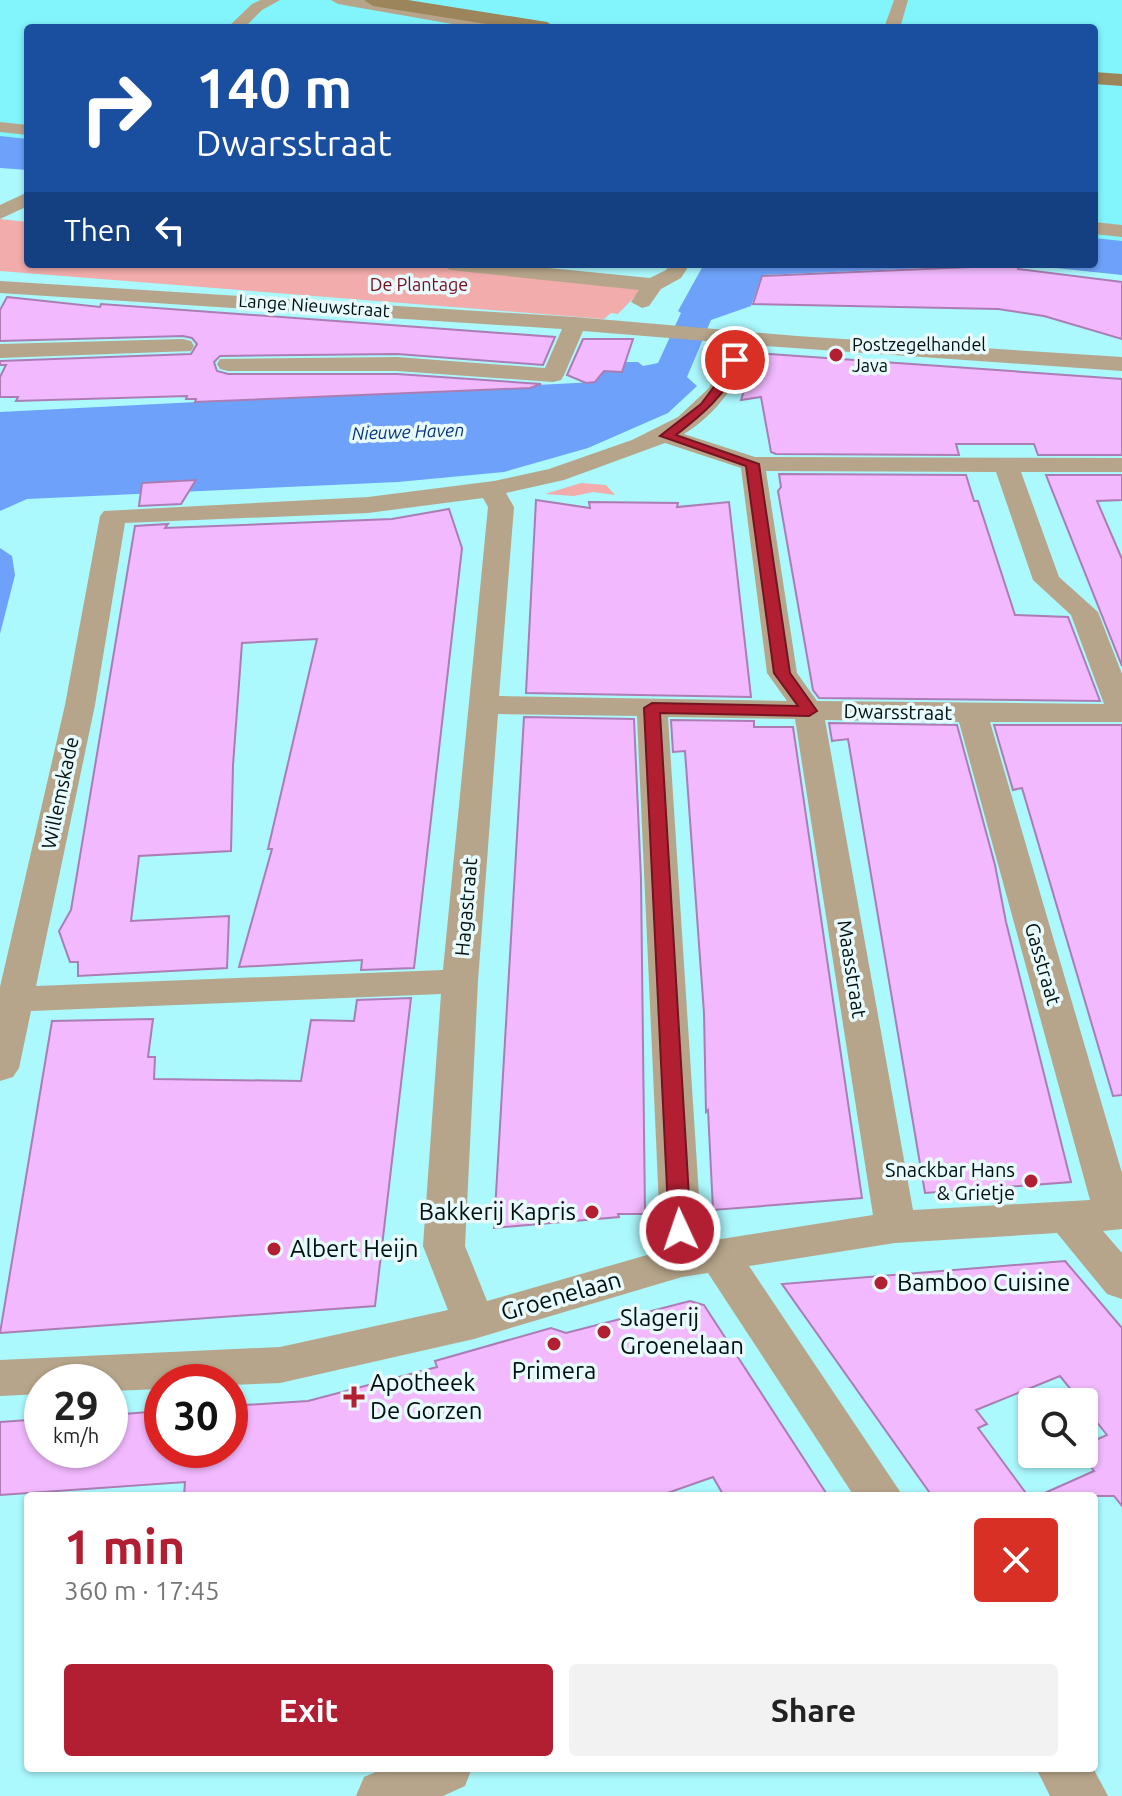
<!DOCTYPE html>
<meta charset="utf-8">
<style>
:root{--surface:#fff;--page:#f2f2f2;--text:#222;--muted:#767676;--accent:#b21f33}
body{margin:0;font-family:Ubuntu,sans-serif;background:var(--page);color:var(--text);height:100vh;display:flex;flex-direction:column;font-size:30px;white-space:nowrap}
*{box-sizing:border-box;margin:0}
p{font-size:26px;color:var(--muted)}
.icon{flex:none;width:44px;height:44px;fill:none;stroke:currentColor;stroke-width:2;stroke-linecap:round;stroke-linejoin:round}
.map{position:relative;flex:1;overflow:hidden}
.sheet{position:absolute;left:24px;top:1492px;width:1074px;height:280px;display:flex;flex-direction:column;background:var(--surface);border-radius:8px;box-shadow:0 2px 6px #0004}
.sheet>*{flex:none}
.hud{position:absolute;left:24px;top:24px;width:1074px;height:244px;border-radius:8px;box-shadow:0 2px 6px #0004;background:#1a4fa0;color:#fff;overflow:hidden}
.fabs{position:absolute;left:1018px;top:1388px;display:grid;gap:16px}
.fabs a{display:grid;place-items:center;width:80px;height:80px;border-radius:8px;background:var(--surface);box-shadow:0 2px 6px #0004;font-size:40px}
.speed{position:absolute;left:24px;top:1364px;display:flex;gap:16px;font-size:40px;font-weight:700;text-align:center}
.speed>*{display:grid;place-content:center;width:104px;height:104px;border-radius:50%;background:var(--surface);box-shadow:0 2px 6px #0004;line-height:1}
.speed small{font-size:20px;font-weight:400}
.speed .limit{border:12px solid #d22;background:#fff;color:#111}
.pin{position:absolute;display:grid;place-items:center;width:68px;height:68px;color:#fff;margin:-34px;border:4px solid #fff;border-radius:50%;box-shadow:0 2px 8px #0007}
.me{position:absolute;width:88px;margin:-44px;rotate:357deg;stroke-linejoin:round;filter:drop-shadow(0 0 6px #0008)}
.turn{display:flex;align-items:center;gap:28px;height:168px;padding:0 40px;font-size:36px}
.turn .icon{width:104px;height:104px;stroke-width:2.5}
.turn b{display:block;font-size:56px;line-height:68px}
.then{display:flex;align-items:center;height:76px;padding:0 40px;background:#0003;gap:16px;font-size:30px}
.round{display:grid;place-items:center;flex:none;width:84px;height:84px;border-radius:8px;background:var(--page)}
.headline{display:flex;align-items:center;justify-content:space-between;height:136px;padding:0 40px}
h1{font-size:48px;font-weight:700;line-height:60px;color:var(--accent)}
.button{display:flex;gap:16px;margin-top:auto;padding:16px 40px}
.button a{flex:1;height:92px;border-radius:8px;background:var(--accent);color:#fff;font-size:32px;font-weight:700;line-height:92px;text-align:center}
.button a+a{background:var(--page);color:var(--text)}
.map>svg:first-child{display:block}
.built{fill:#82f4fb}
.green{fill:#f2acab}
.water{fill:#6ea2fa}
.building{fill:#f2b9fe;stroke:#ab7db4;stroke-width:2}
.lines{fill:none;stroke-linecap:round;stroke-linejoin:round}
.street{fill:#b6a58a;fill-rule:evenodd}
.secondary{fill:#9c845b;fill-rule:evenodd}
.route{fill:#b21f33;stroke:#741421;stroke-width:2}
.poi-dot{fill:#b21f33;stroke:#e8fafb;stroke-width:3}
.labels{text-anchor:middle;stroke-width:7;stroke-linejoin:round;paint-order:stroke}
.far-park-label{font-size:18px;fill:#770e1e;stroke:#e8fafb}
.far-street-label{font-size:18px;fill:#001011;stroke:#e8fafb}
.far-poi-label{font-size:18px;fill:#001011;stroke:#e8fafb;text-anchor:start}
.far-water-label{font-size:18px;font-style:italic;fill:#063480;stroke:#e8fafb}
.street-label{font-size:20px;fill:#001011;stroke:#e8fafb}
.poi-label{font-size:20px;fill:#001011;stroke:#e8fafb;text-anchor:end}
.near-poi-label{font-size:24px;fill:#001011;stroke:#e8fafb;text-anchor:start}
.near-street-label{font-size:24px;fill:#001011;stroke:#e8fafb}
</style>
<div class="map">
<svg width="1122" height="1796" viewBox="0 0 1122 1796">
<rect width="100%" height="100%" fill="#abf8fd"/>
<path class="built" d="M0 0H1122V259L1094 255V28H28V155L0 153Z"/>
<g class="green">
<path d="M0 219 28 222V264H421L641 290 618 314 611 313 604 319 0 271Z"/>
<path d="M581 483 606 485 615 495 593 492 574 496 545 494Z"/>
</g>
<g class="water">
<path d="M0 136 28 139V170L0 168Z"/>
<path d="M1094 238 1122 241V275L1018 264 762 275 751 306 711 320 687 377 697 386 668 413 588 448 504 472 398 482 27 499 0 511V412L595 382 600 371 622 372 625 362H638L643 366 658 363 681 313 678 311 704 264H1094Z"/>
<path d="M0 548 12 556 15 575 0 634Z"/>
</g>
<g class="building">
<path d="M1019 265 1018 269 1122 282V339L1044 316 998 309 753 304 762 276Z"/>
<path d="M7 297 100 307 101 304 555 337 543 365 397 354 220 356 214 362 217 371 228 374H397L541 384 530 388 195 402 196 399H186L187 396 16 401 18 397H0V377L6 365H0V361L191 354 197 344 192 338 183 336 0 341V310Z"/>
<path d="M583 339H633L622 372 604 371 595 382 586 383 567 375Z"/>
<path d="M756 353 1122 379V455H1038L1034 444H956L959 455 776 454 771 452 761 397 741 400Z"/>
<path d="M779 474 966 475 974 501H978L1015 615 1068 617 1100 701 819 698 813 690 778 491 781 487Z"/>
<path d="M1046 475H1122V500L1097 501 1122 559V666Z"/>
<path d="M196 480 181 504 139 506 142 483Z"/>
<path d="M536 500 590 508 589 502 678 503 677 507 729 502 751 697 526 693Z"/>
<path d="M449 509 462 548 414 968 361 970 362 960 239 967 272 849H268L317 639 242 643 233 765 231 851 139 856 131 921 229 916 227 968 78 976V962H70L59 931 71 910 135 526 168 524 165 528 392 519Z"/>
<path d="M524 717 634 719 641 879 645 1214H618L619 1217 494 1228Z"/>
<path d="M671 720 754 721V727H793L862 1198 713 1210 708 1110 706 1112 704 1013 685 751 673 752Z"/>
<path d="M829 723 957 725 995 865 1006 922 1071 1182 925 1193 848 739 832 741Z"/>
<path d="M994 725H1122V1095L1113 1096 1022 788 1013 790Z"/>
<path d="M411 998 375 1306 0 1333 52 1021 153 1019 148 1057H155L154 1079 301 1081 311 1020 354 1021 357 1000Z"/>
<path d="M1065 1261 1122 1328V1506L1114 1496H1038L1094 1471 1081 1454H1084V1445L1107 1435 1084 1406V1402H1081L1060 1376 976 1410 987 1424 978 1428 1028 1496H932L782 1284Z"/>
<path d="M690 1301 704 1305 828 1496H724L713 1477 659 1496H184L185 1482 0 1495V1422L42 1419V1450H110V1415L162 1411V1450H230V1406L308 1401 437 1367 435 1361 551 1328 566 1333Z"/>
</g>
<g class="lines">
<g class="street">
<path d="M261 0H280L262 10 244 28H227L252 4Z"/>
<path d="M331 0H363L501 23 509 28H475L338 4Z"/>
<path d="M894 0H908L900 28H884Z"/>
<path d="M0 122 28 125V135L0 132Z"/>
<path d="M28 192V206L0 219V205Z"/>
<path d="M1094 222 1122 225V237L1094 234Z"/>
<path d="M440 264H509L650 278 666 270 670 264H690L681 278 661 289 649 306 642 308 631 302 639 290 450 270Z"/>
<path d="M0 281 575 317 797 336 1122 357V371L752 345C738 383 718 413 684 434L755 457 1122 458V472H1021L1059 577 1098 612 1122 674V722H990L1122 1173V1229L1103 1231 1122 1253V1299L1107 1294 1057 1233 895 1243 749 1266 903 1496H854L708 1273 682 1277 474 1339 280 1383 230 1385V1382H162V1389L110 1391V1382H42V1394L0 1396V1360L280 1347 448 1310 423 1246 441 994 31 1011 19 1068 13 1077 0 1081V987L65 705 100 516 104 511 368 497 494 481 549 469 632 440 678 417 709 388 731 343 583 331 564 375 561 380 553 382 397 371H228L220 369 217 364 220 359 397 357 545 368 562 329 0 293ZM665 443 741 468 767 673 787 701 499 696 514 507 506 493 564 480ZM766 471 996 472 1033 580 1071 615 1104 704 817 701 797 673ZM483 498 488 507 443 970 36 986 95 705 125 523 368 513ZM498 714 637 716 661 1251 487 1301 465 1246 478 981ZM668 717 795 719 873 1215 702 1242ZM825 720 959 722 1090 1200 913 1210Z"/>
<path d="M183 339 191 341 194 346 191 351 0 358V344Z"/>
<path d="M385 1768H472L465 1786 443 1796H356L364 1777Z"/>
<path d="M1036 1768H1093L1108 1796H1050Z"/>
</g>
<g class="secondary">
<path d="M364 0H408L547 22 557 28H511L373 6Z"/>
<path d="M1094 72 1122 74V86L1094 84Z"/>
</g>
</g>
<path class="route" d="M731 358 741 360C727 394 704 413 676 435L759 464 790 673 817 711 809 716 660 713 691 1230 688 1236 680 1239 672 1236 669 1230 644 708 652 703 798 706 774 673 746 466 660 436 701 404 722 376Z"/>
<g class="poi-dot">
<circle cx="836" cy="355" r="8"/>
<circle cx="1031" cy="1181" r="8"/>
<circle cx="592" cy="1212" r="8"/>
<circle cx="274" cy="1249" r="8"/>
<circle cx="881" cy="1283" r="8"/>
<circle cx="604" cy="1332" r="8"/>
<circle cx="554" cy="1344" r="8"/>
<path d="M350 1385h8v8h8v8h-8v8h-8v-8h-8v-8h8z"/>
</g>
<g class="labels">
<g class="far-park-label">
<text x="419" y="291">De Plantage</text>
</g>
<g class="far-street-label">
<text transform="translate(314 306) rotate(4)" y="6">Lange Nieuwstraat</text>
</g>
<g class="far-poi-label">
<text x="852" y="351">Postzegelhandel<tspan x="852" dy="21">Java</tspan></text>
</g>
<g class="far-water-label">
<text transform="translate(408 432) rotate(-2)" y="6">Nieuwe Haven</text>
</g>
<g class="street-label">
<text transform="translate(898 712) rotate(1)" y="7">Dwarsstraat</text>
<text transform="translate(60 793) rotate(-78)" y="7">Willemskade</text>
<text transform="translate(466 907) rotate(-85)" y="7">Hagastraat</text>
<text transform="translate(1043 964) rotate(74)" y="7">Gasstraat</text>
<text transform="translate(852 969) rotate(81)" y="7">Maasstraat</text>
</g>
<g class="poi-label">
<text x="1015" y="1177">Snackbar Hans<tspan x="1015" dy="23">&amp; Grietje</tspan></text>
</g>
<g class="near-poi-label">
<text x="576" y="1220" text-anchor="end">Bakkerij Kapris</text>
<text x="290" y="1257">Albert Heijn</text>
<text x="897" y="1291">Bamboo Cuisine</text>
<text x="620" y="1326">Slagerij<tspan x="620" dy="28">Groenelaan</tspan></text>
<text x="554" y="1379" text-anchor="middle">Primera</text>
<text x="370" y="1391">Apotheek<tspan x="370" dy="28">De Gorzen</tspan></text>
</g>
<g class="near-street-label">
<text transform="translate(561 1296) rotate(-16)" y="8">Groenelaan</text>
</g>
</g>
</svg>
<div class="fabs">
<a><svg class="icon" aria-label="search" viewBox="0 0 24 24"><circle cx="10" cy="10" r="6"/><path d="M15 15l6 6"/></svg></a>
</div>
<div class="speed"><div>29<small>km/h</small></div><div class="limit">30</div></div>
<div class="pin" style="left:735px;top:360px;background:#d93025"><svg class="icon" aria-label="arrive" viewBox="0 0 24 24"><path d="M6 21V4h12l-3 4 3 4H6"/></svg></div>
<svg class="me" style="left:680px;top:1230px" viewBox="-20 -20 40 40"><circle r="17" fill="#b21f33" stroke="#fff" stroke-width="3"/><path d="M0-11L8 9 0 5-8 9z" fill="#fff"/></svg>
<div class="hud">
<div class="turn"><svg class="icon" aria-label="right" viewBox="0 0 24 24"><path d="M7 20v-9h11M14 6l5 5-5 5"/></svg><div><b>140 m</b>Dwarsstraat</div></div>
<div class="then">Then<svg class="icon" aria-label="left" viewBox="0 0 24 24"><path d="M17 20v-9H6M10 6l-5 5 5 5"/></svg></div>
</div>
<section class="sheet">
<div class="headline"><div><h1>1 min</h1><p>360 m · 17:45</p></div><a class="round" style="background:#d93025;color:#fff"><svg class="icon" aria-label="close" viewBox="0 0 24 24"><path d="M6 6l12 12M18 6L6 18"/></svg></a></div>
<div class="button"><a>Exit</a><a>Share</a></div>
</section>
</div>
